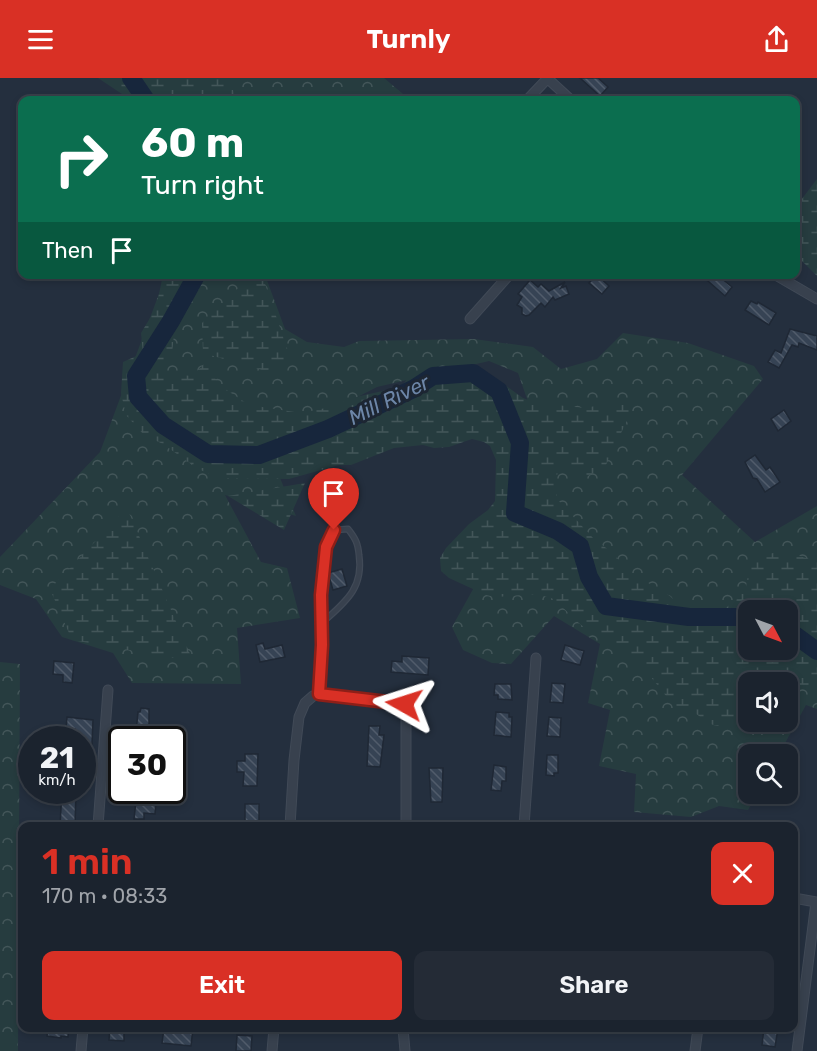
<!DOCTYPE html>
<meta charset="utf-8">
<style>
:root{--surface:#1b232e;--page:#242b36;--text:#f1f3f6;--muted:#a0a4aa;--line:#39404a;--accent:#d93025}
body{margin:0;font-family:Rubik,sans-serif;background:var(--page);color:var(--text);height:100vh;display:flex;flex-direction:column;font-size:22px;white-space:nowrap}
*{box-sizing:border-box;margin:0}
p{font-size:20px;color:var(--muted)}
.icon{flex:none;width:33px;height:33px;fill:none;stroke:currentColor;stroke-width:2;stroke-linecap:round;stroke-linejoin:round}
.map{position:relative;flex:1;overflow:hidden}
.panel{position:absolute;left:18px;top:744px;width:780px;height:210px;display:flex;flex-direction:column;background:var(--surface);border-radius:12px;box-shadow:0 3px 9px #0003,0 0 0 2px var(--line)}
.panel>*{flex:none}
.hud{position:absolute;left:18px;top:18px;width:782px;height:183px;border-radius:12px;box-shadow:0 3px 9px #0003,0 0 0 2px var(--line);background:#0b6e4f;color:#fff;overflow:hidden}
.needle{width:39px;rotate:131deg}
.tools{position:absolute;left:738px;top:522px;display:grid;gap:12px}
.tools a{display:grid;place-items:center;width:60px;height:60px;border-radius:12px;background:var(--surface);box-shadow:0 3px 9px #0003,0 0 0 2px var(--line);font-size:30px}
.speed{position:absolute;left:18px;top:648px;display:flex;gap:12px;font-size:30px;font-weight:700;text-align:center}
.speed>*{display:grid;place-content:center;width:78px;height:78px;border-radius:50%;background:var(--surface);box-shadow:0 3px 9px #0003,0 0 0 2px var(--line);line-height:1}
.speed small{font-size:15px;font-weight:400}
.speed .limit{border:3px solid #111;border-radius:9px;background:#fff;color:#111}
.pin{position:absolute;display:grid;place-items:center;width:51px;height:51px;color:#fff;margin:-62px -26px;border-radius:50% 50% 50% 0;rotate:-45deg;box-shadow:0 0 6px #0007}
.pin .icon{rotate:45deg}
.me{position:absolute;width:66px;margin:-33px;rotate:276deg;stroke-linejoin:round;filter:drop-shadow(0 0 4px #0008)}
.turn{display:flex;align-items:center;gap:21px;height:126px;padding:0 24px;font-size:27px}
.turn .icon{width:78px;height:78px;stroke-width:2.5}
.turn b{display:block;font-size:42px;line-height:51px}
.then{display:flex;align-items:center;height:57px;padding:0 24px;background:#0003;gap:12px;font-size:22px}
.round{display:grid;place-items:center;flex:none;width:63px;height:63px;border-radius:12px;background:var(--page)}
.overview{display:flex;align-items:center;justify-content:space-between;height:102px;padding:0 24px}
h1{font-size:36px;font-weight:600;line-height:45px;color:var(--accent)}
.button{display:flex;gap:12px;margin-top:auto;padding:12px 24px}
.button a{flex:1;height:69px;border-radius:12px;background:var(--accent);color:#fff;font-size:24px;font-weight:600;line-height:69px;text-align:center}
.button a+a{background:var(--page);color:var(--text)}
header{display:flex;justify-content:space-between;align-items:center;height:78px;padding:0 24px;background:var(--accent);color:#fff;font-size:27px;font-weight:600}
.map>svg:first-child{display:block}
.forest{fill:url(#forest-crowns);fill-rule:evenodd}
.wetland{fill:url(#wetland-marsh);fill-rule:evenodd}
.lines{fill:none;stroke-linecap:round;stroke-linejoin:round}
.river{stroke:#17263c;stroke-width:18}
.building{fill:url(#building-back-hatch);stroke:#1f2835;stroke-width:1.5}
.service-casing{stroke:#414a57;stroke-width:7}
.minor-casing{stroke:#414a57;stroke-width:11}
.service{stroke:#38414e;stroke-width:4.5}
.minor{stroke:#38414e;stroke-width:9}
.route-casing{stroke:#8d1f18;stroke-width:15}
.route{stroke:#d93025;stroke-width:10}
.labels{text-anchor:middle;stroke-width:6;stroke-linejoin:round;paint-order:stroke}
.water-label{font-size:21px;font-style:italic;fill:#6d86a8;stroke:#1d2633}
</style>
<header><svg class="icon" aria-label="menu" viewBox="0 0 24 24"><path d="M4 6h16M4 12h16M4 18h16"/></svg>Turnly<svg class="icon" aria-label="share" viewBox="0 0 24 24"><path d="M12 15V3M7 8l5-5 5 5M5 13v7h14v-7"/></svg></header>
<div class="map">
<svg width="817" height="973" viewBox="0 0 817 973">
<defs>
<pattern id="forest-crowns" width="20" height="18" patternUnits="userSpaceOnUse" patternTransform="scale(1.5)"><rect width="20" height="18" fill="#263c3f"/><path d="M2 6a3 3 0 1 1 6 0M12 15a3 3 0 1 1 6 0" fill="none" stroke="#435659"/></pattern>
<pattern id="wetland-marsh" width="20" height="14" patternUnits="userSpaceOnUse" patternTransform="scale(1.5)"><rect width="20" height="14" fill="#263c3f"/><path d="M1 5h8M5 5V1M11 12h8M15 12V8" fill="none" stroke="#435659"/></pattern>
<pattern id="building-back-hatch" width="6" height="6" patternUnits="userSpaceOnUse" patternTransform="scale(1.5)"><rect width="6" height="6" fill="#364354"/><path d="M-1 5l2 2M0 0l6 6M5-1l2 2" fill="none" stroke="#515c6b"/></pattern>
</defs>
<rect width="100%" height="100%" fill="#242f3e"/>
<g class="forest">
<path d="M98 0H384L409 21 127 22 122 16Z"/>
<path d="M166 197H265L285 251 307 264 344 269 359 263 474 261 533 269 561 291 597 281 623 255 688 265 754 288 763 301 682 397 755 464 817 428V631L806 627 779 676H748V716H757L748 732 719 728 691 739 634 734 636 696 599 688 610 632 588 625 600 566 554 538 511 586 492 585 463 572 452 549 497 468 542 364 518 295 489 283 377 309 293 352 277 393 296 438 225 417 261 484 287 490 300 540 237 550 241 606 132 605 113 575 62 559 36 521 0 507V479L100 374ZM748 532H788V572H748ZM748 604H788V644H748Z"/>
<path d="M0 584 20 586 18 973H0Z"/>
</g>
<g class="wetland">
<path d="M112 0H228L237 22H130Z"/>
<path d="M817 101V198L795 176V130Z"/>
<path d="M163 197H202L193 213 189 230 175 248 172 275 162 289 168 296 192 298 206 284 219 307 249 327 301 335 326 330 360 318 401 309 411 296 439 289 482 301 498 302 523 320 536 325 585 330 622 323 628 325 631 334 605 389 582 401 574 397 569 388 561 389 558 392 556 405 557 421 593 460 610 473 633 496 670 518 685 533 697 537H707L727 529 737 521 746 509 749 490 757 481 768 476 790 472 802 479 817 483V610C806 608 797 610 788 615V604H748V636C741 639 730 648 722 648 702 649 697 627 674 628L639 584 622 572 610 568 595 555 581 547 554 521 537 516 496 519 486 517 449 500 441 493 440 480 446 470 469 446 488 432 495 423 496 382 490 368 484 364 472 361 449 369 434 370 423 367 394 370 351 387H339L289 401 220 400 198 391 163 366 144 357 126 337 121 315 123 284 143 275 141 255 156 230ZM748 532H788V572H748Z"/>
<path d="M252 197H262L291 282 269 294 203 275 202 245Z"/>
<path d="M305 405 284 452 228 418Z"/>
<path d="M127 430 193 583 72 562 50 511Z"/>
</g>
<g class="lines">
<g class="river">
<path d="M131 0 146 22"/>
<path d="M197 196 171 243 136 298 138 319 163 347 208 376 259 377 328 351 413 311 433 298 473 295 499 313 520 365 515 435 558 453 580 468 589 499 606 528 689 539H748"/>
<path d="M788 552 817 573"/>
</g>
</g>
<g class="building">
<path d="M580 0H598L608 9 600 18Z"/>
<path d="M700 196H716L732 209 725 218Z"/>
<path d="M597 197 609 208 602 216 589 205Z"/>
<path d="M530 202 538 209 541 206 549 213 565 204 561 210 566 208 569 216 555 222 553 219 545 229 541 225 529 237 526 238 522 236V230L517 227 522 219 518 216Z"/>
<path d="M751 223 757 226 758 224 776 235 769 247 745 232Z"/>
<path d="M790 251 817 258V272L799 265 798 269 792 267 779 290 768 284 775 272 781 275Z"/>
<path d="M784 332 791 343 778 353 771 341Z"/>
<path d="M755 377 766 392 770 389 780 404 765 414 757 401 753 400 745 384Z"/>
<path d="M342 491 347 508 333 512 328 495Z"/>
<path d="M263 565 265 571 282 567 285 579 260 584 256 567Z"/>
<path d="M565 567 584 573 580 587 561 582Z"/>
<path d="M402 578 429 580 428 597 391 594 392 583 402 584Z"/>
<path d="M54 583 74 585 72 605 63 604V597L53 596Z"/>
<path d="M552 605 565 606 563 625 550 624Z"/>
<path d="M495 606H511L512 622 498 621V617H494Z"/>
<path d="M141 630 149 631V648H154L153 656 136 654 138 634H140Z"/>
<path d="M496 634 509 635V639H512L511 659 494 657Z"/>
<path d="M67 639 93 642 92 666 82 665V662H75V651H66Z"/>
<path d="M549 639 561 640 560 659 547 658Z"/>
<path d="M369 648H380L379 657H384L380 689 367 688Z"/>
<path d="M245 676H258L257 708H243L244 694H237V683H245Z"/>
<path d="M547 677H558V695H554V698L546 697Z"/>
<path d="M494 687 506 689V703H502L501 713 491 712Z"/>
<path d="M429 690H443L442 724H431Z"/>
<path d="M62 712H76L75 748H60Z"/>
<path d="M136 723 156 724 155 736 144 735V741H134Z"/>
<rect x="245" y="726" width="14" height="21"/>
<path d="M48 950H69L68 959 61 958V960L47 958Z"/>
<path d="M110 950H124V963L109 962Z"/>
<path d="M164 950H193L191 968 162 965Z"/>
<path d="M764 950H778L775 969 762 967Z"/>
<path d="M237 957 252 958 251 973H236Z"/>
</g>
<g class="lines">
<defs>
<path id="service" d="M319 616 322 567 321 517 326 469 334 452 348 451C356 461 358 466 359 477 364 511 344 525 322 545"/>
<g id="minor">
<path d="M547 0 571 22"/>
<path d="M527 22 548 0"/>
<path d="M774 196 817 221"/>
<path d="M470 241 510 196"/>
<path d="M98 748 108 612"/>
<path d="M290 748 294 682 299 639 305 625 313 618 319 616 406 626V748"/>
<path d="M524 748 536 580"/>
<path d="M794 820 816 824 797 973"/>
<path d="M403 950 405 973"/>
<path d="M81 973 83 950"/>
<path d="M272 973 274 950"/>
<path d="M695 973 698 950"/>
</g>
</defs>
<use href="#service" class="service-casing"/>
<use href="#minor" class="minor-casing"/>
<use href="#service" class="service"/>
<use href="#minor" class="minor"/>
</g>
<g class="lines">
<defs>
<path id="route" d="M334 452 326 469 321 517 322 567 319 616 404 626"/>
</defs>
<use href="#route" class="route-casing"/>
<use href="#route" class="route"/>
</g>
<g class="labels">
<g class="water-label">
<text transform="translate(389 322) rotate(-26)" y="7">Mill River</text>
</g>
</g>
</svg>
<div class="tools">
<a><svg class="needle" viewBox="-14 -14 28 28"><path d="M0-13l5 13h-10z" fill="#e53935"/><path d="M0 13l5-13h-10z" fill="#a0a4aa"/></svg></a>
<a><svg class="icon" aria-label="sound" viewBox="0 0 24 24"><path d="M4 9h4l5-4v14l-5-4H4zM17 9q2 3 0 6"/></svg></a>
<a><svg class="icon" aria-label="search" viewBox="0 0 24 24"><circle cx="10" cy="10" r="6"/><path d="M15 15l6 6"/></svg></a>
</div>
<div class="speed"><div>21<small>km/h</small></div><div class="limit">30</div></div>
<div class="pin" style="left:334px;top:452px;background:#d93025"><svg class="icon" aria-label="arrive" viewBox="0 0 24 24"><path d="M6 21V4h12l-3 4 3 4H6"/></svg></div>
<svg class="me" style="left:404px;top:626px" viewBox="-20 -20 40 40"><path d="M0-17L14 15 0 8-14 15z" fill="#d93025" stroke="#fff" stroke-width="4"/></svg>
<div class="hud">
<div class="turn"><svg class="icon" aria-label="right" viewBox="0 0 24 24"><path d="M7 20v-9h11M14 6l5 5-5 5"/></svg><div><b>60 m</b>Turn right</div></div>
<div class="then">Then<svg class="icon" aria-label="arrive" viewBox="0 0 24 24"><path d="M6 21V4h12l-3 4 3 4H6"/></svg></div>
</div>
<section class="panel">
<div class="overview"><div><h1>1 min</h1><p>170 m · 08:33</p></div><a class="round" style="background:#d93025;color:#fff"><svg class="icon" aria-label="close" viewBox="0 0 24 24"><path d="M6 6l12 12M18 6L6 18"/></svg></a></div>
<div class="button"><a>Exit</a><a>Share</a></div>
</section>
</div>
